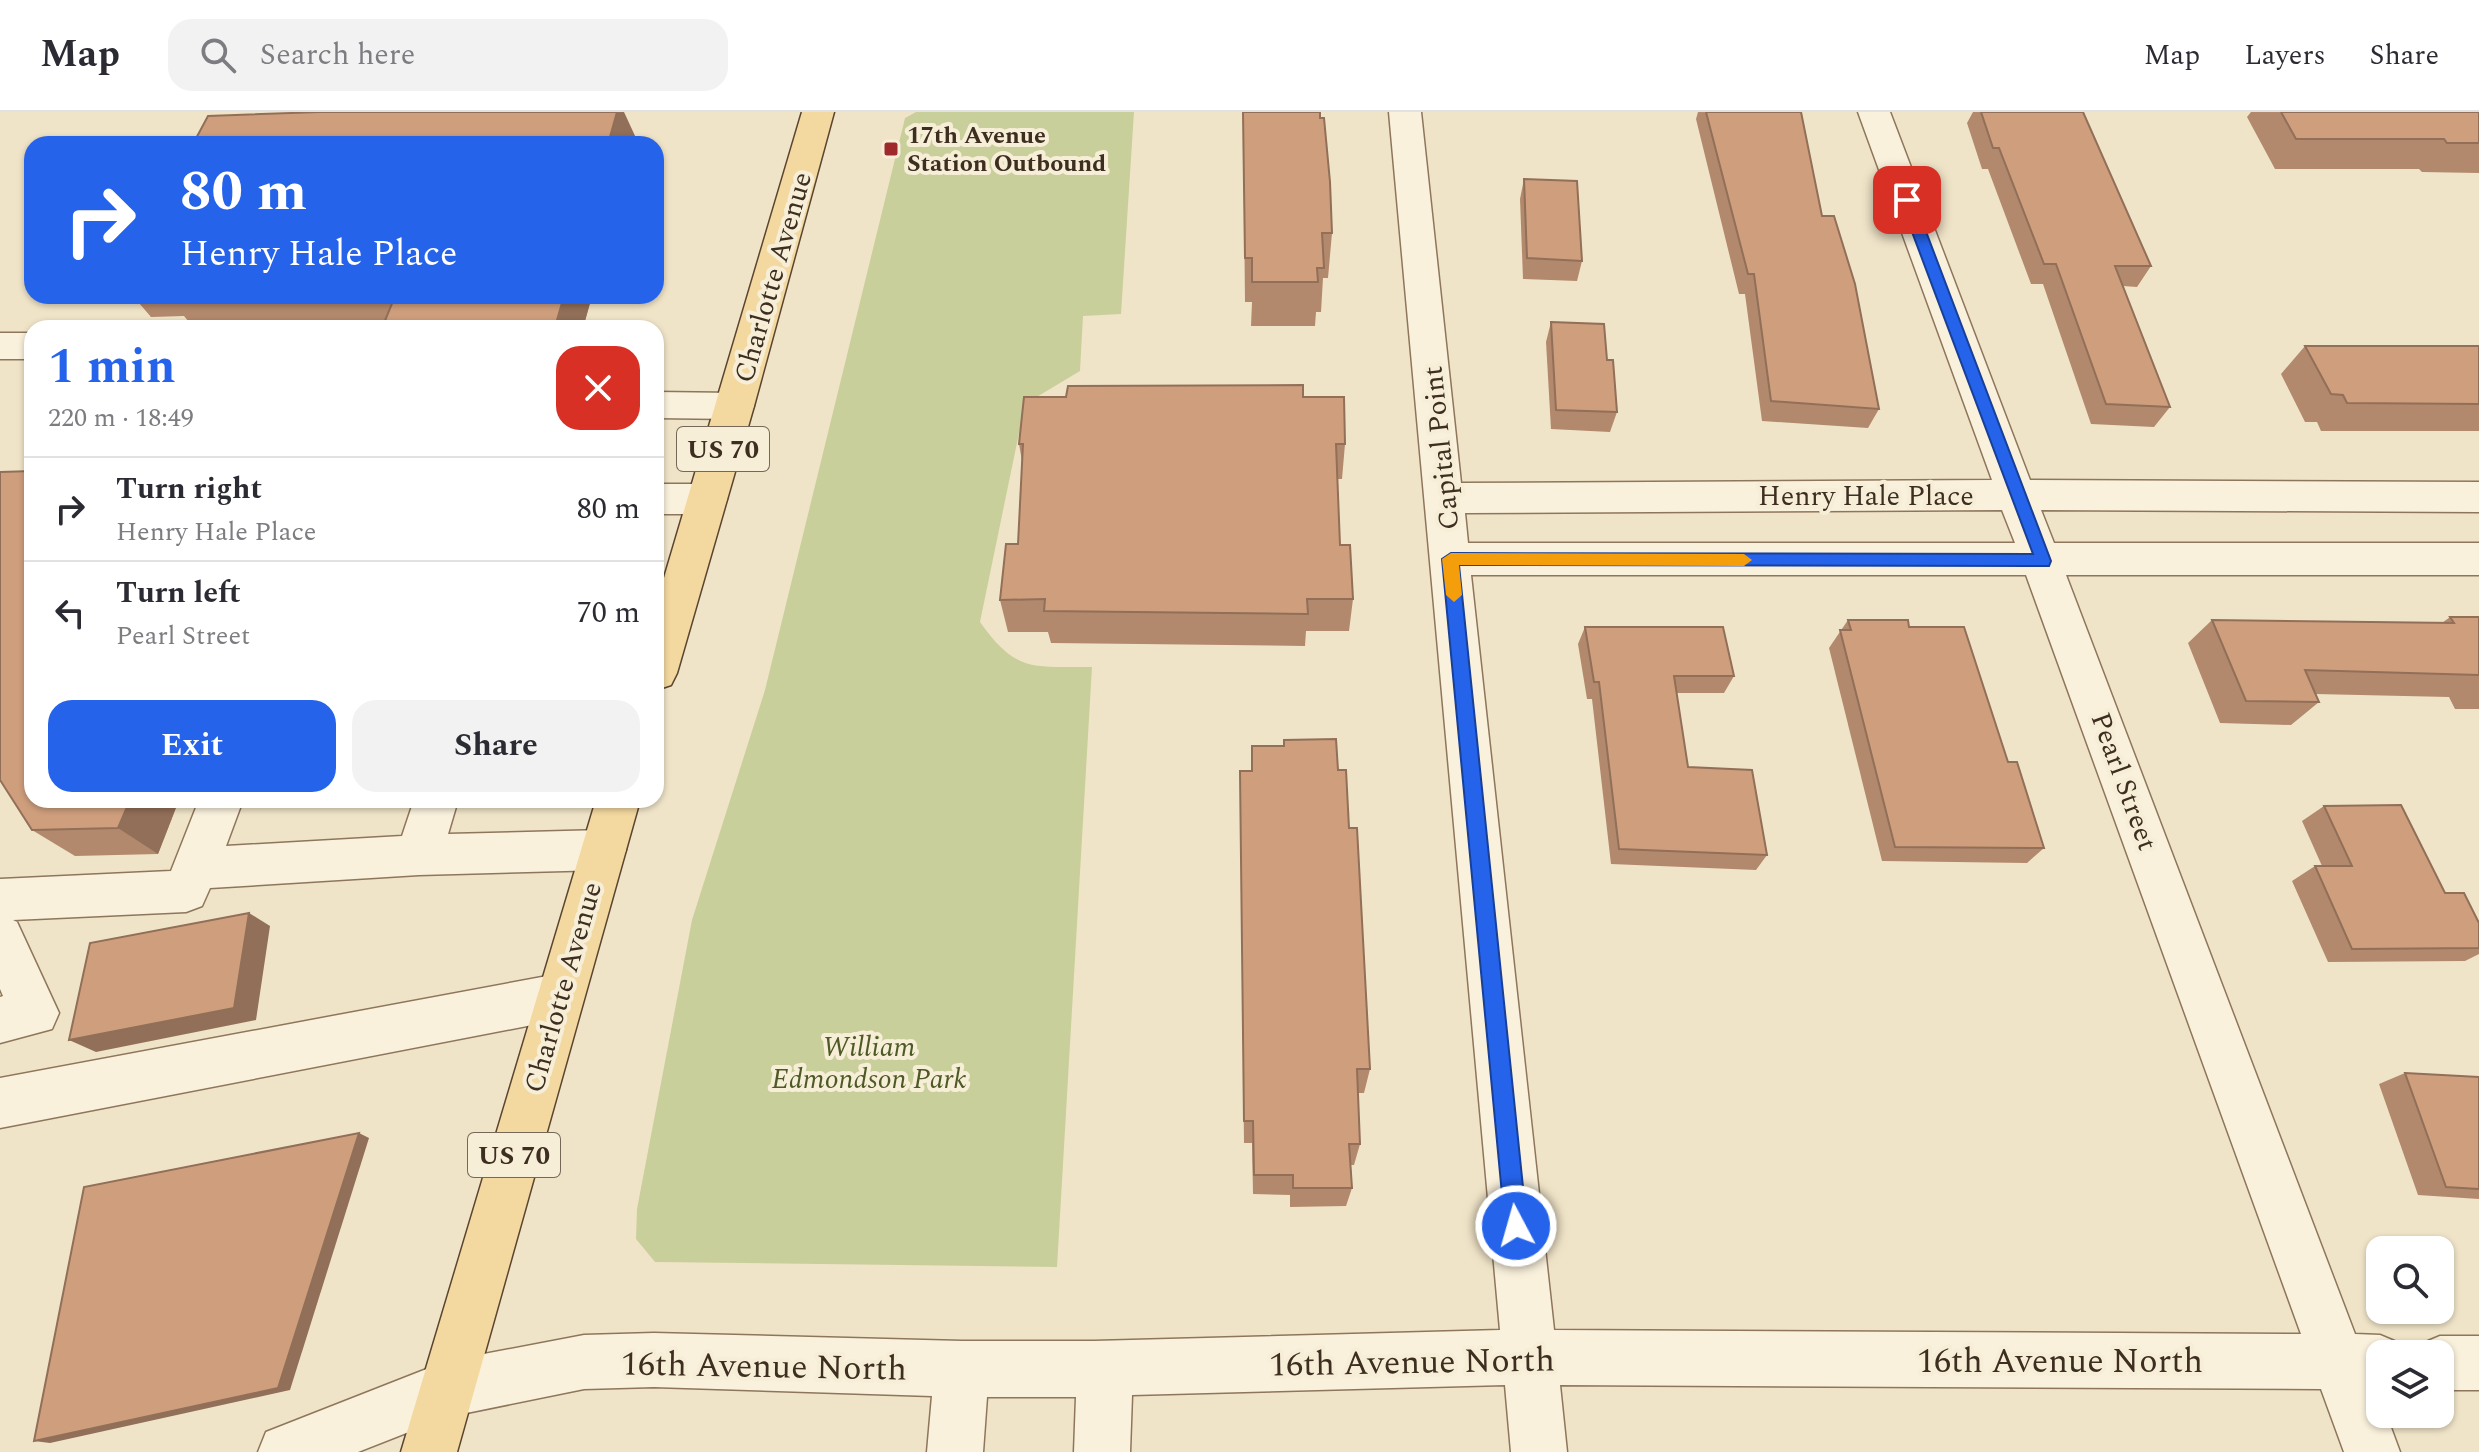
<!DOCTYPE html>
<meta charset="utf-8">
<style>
:root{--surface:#fff;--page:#f2f2f3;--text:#2b2b33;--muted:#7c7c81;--line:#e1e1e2;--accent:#2563eb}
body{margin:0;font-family:Spectral,serif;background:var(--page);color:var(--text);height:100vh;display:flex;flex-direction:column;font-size:30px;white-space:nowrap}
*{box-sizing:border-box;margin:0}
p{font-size:26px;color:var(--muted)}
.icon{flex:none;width:44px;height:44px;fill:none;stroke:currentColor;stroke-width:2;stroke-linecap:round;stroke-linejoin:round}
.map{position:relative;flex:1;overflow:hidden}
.details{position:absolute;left:24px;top:208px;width:640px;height:488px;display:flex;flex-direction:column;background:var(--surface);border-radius:24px;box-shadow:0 2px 6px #0004}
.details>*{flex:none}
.hud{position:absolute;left:24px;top:24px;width:640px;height:168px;border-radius:24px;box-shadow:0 2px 6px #0004;background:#2563eb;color:#fff;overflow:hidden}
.buttons{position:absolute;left:2366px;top:1124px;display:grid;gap:16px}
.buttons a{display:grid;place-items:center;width:88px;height:88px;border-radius:16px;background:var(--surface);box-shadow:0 2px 6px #0004;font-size:40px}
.pin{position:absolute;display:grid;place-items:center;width:68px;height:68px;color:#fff;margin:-34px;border-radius:16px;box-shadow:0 4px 12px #0006}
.me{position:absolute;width:88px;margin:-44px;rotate:354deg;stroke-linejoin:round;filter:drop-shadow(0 0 6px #0008)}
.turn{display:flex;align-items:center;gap:28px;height:168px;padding:0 24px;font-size:36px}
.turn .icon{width:104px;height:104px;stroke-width:2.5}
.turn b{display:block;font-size:56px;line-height:68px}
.round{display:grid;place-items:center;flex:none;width:84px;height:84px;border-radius:24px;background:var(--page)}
.summary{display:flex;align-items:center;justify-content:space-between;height:136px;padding:0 24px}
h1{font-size:48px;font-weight:700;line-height:60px;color:var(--accent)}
.cta{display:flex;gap:16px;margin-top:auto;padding:16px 24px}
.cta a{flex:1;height:92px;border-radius:24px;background:var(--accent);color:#fff;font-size:32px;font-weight:700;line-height:92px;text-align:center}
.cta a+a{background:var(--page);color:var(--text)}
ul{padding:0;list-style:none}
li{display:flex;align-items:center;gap:24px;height:104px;padding:0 24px;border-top:2px solid var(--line)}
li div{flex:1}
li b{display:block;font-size:30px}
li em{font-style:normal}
header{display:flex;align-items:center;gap:48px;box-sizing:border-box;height:112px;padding:0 40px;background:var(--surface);border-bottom:2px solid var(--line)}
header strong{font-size:38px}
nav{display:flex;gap:44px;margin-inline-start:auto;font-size:28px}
.search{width:560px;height:72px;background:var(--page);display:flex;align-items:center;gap:20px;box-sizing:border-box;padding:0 28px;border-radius:24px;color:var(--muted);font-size:30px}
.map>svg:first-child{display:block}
.green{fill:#c9cf9b}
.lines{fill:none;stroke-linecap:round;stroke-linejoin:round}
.minor-casing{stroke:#8d765c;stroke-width:3}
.major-casing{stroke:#5b4430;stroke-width:3}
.minor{fill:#faf1dc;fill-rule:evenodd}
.major{fill:#f3d9a0;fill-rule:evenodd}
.wall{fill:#b2896c}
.shaded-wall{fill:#916f58}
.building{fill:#cf9f7d;stroke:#916f58;stroke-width:2}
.route{fill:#2563eb;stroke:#184099;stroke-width:2}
.slow{fill:#f59e0b}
.poi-dot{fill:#9e2a2b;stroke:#f7eed8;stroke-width:3}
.labels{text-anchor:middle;stroke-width:8;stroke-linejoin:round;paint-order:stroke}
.far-poi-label{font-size:24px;font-weight:bold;fill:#3d2e20;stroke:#f7eed8;text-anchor:start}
.shield{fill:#f7eed8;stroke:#756857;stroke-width:2}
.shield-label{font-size:26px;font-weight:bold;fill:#3d2e20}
.street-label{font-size:28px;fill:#3d2e20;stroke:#f7eed8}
.park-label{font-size:28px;font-style:italic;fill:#4d5a26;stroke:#f7eed8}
.near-street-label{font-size:34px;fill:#3d2e20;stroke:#f7eed8}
</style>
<header>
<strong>Map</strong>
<div class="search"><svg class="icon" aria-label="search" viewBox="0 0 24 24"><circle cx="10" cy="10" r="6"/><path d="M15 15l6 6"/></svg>Search here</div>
<nav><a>Map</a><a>Layers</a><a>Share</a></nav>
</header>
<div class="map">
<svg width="2479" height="1340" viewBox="0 0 2479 1340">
<rect width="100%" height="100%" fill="#f0e4c8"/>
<path class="green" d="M916 0H1134L1121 202 1083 204 1080 259 1025 292 980 510C1017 562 1033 554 1092 555L1057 1155 655 1150 636 1127 637 1097 692 808 765 578 905 6Z"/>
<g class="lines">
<defs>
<g id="minor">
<path d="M1389 0H1421L1461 371 1992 368 1858 0H1890L2030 368 2479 370V400L2041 398 2054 431H2479V463H2066L2355 1222 2380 1223 2399 1231 2404 1242H2380V1277H2376L2380 1302H2386L2400 1340H2344L2321 1277 1560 1273 1567 1340H1511L1505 1273 1132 1283 1130 1340H1074L1076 1285H987L983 1340H927L932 1284 654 1275 584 1277 447 1305 358 1340H258L266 1320 447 1249 584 1223 654 1221 962 1229H1094L1500 1218ZM2002 398 2015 431H1468L1465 401ZM1471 463H2026L2301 1222 1554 1218Z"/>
<rect x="0" y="221" width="32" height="26"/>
<path d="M656 280 736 281 749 285 754 294 749 303 736 307 656 306Z"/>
<path d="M656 372H708L722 377 727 387 722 397 708 402H656Z"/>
<path d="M199 688H243L226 734 402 724 414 688H458L448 722 603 718 619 724 626 738 619 752 603 758 419 763 210 776 202 794 186 800 13 808 17 810 59 901 52 917 0 931V885L3 884 0 877V767L171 759Z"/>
<path d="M558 862 575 869 582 885 575 901 558 908 0 1016V966Z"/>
<path d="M2440 1224H2479V1278H2440V1242H2416L2421 1232Z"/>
</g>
<g id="major">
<path d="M802 0H834L754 294 677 561 671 573 656 578V493Z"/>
<path d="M596 688H640L457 1340H401Z"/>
</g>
</defs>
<use href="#minor" class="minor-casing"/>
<use href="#major" class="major-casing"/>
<use href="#minor" class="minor"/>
<use href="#major" class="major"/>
</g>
<g class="wall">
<path d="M1243 0 1332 121 1328 166H1323L1321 200H1316L1315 214H1251L1252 190H1245Z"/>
<path d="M1698 0H1801L1822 104 1879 297 1868 316 1762 309 1745 182H1739L1696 7Z"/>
<path d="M1973 0H2083L2151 154 2137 175 2123 174 2170 295 2154 315 2091 312 2043 172H2031L1988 57H1982L1967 11Z"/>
<path d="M2251 0H2479V61L2422 60 2419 57H2275L2247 5Z"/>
<path d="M1524 67 1582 149 1577 169 1523 167 1520 87Z"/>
<path d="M133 184H592L583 216H382L384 212 280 216H194L184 204 151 205Z"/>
<path d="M1551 210 1607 248 1617 300 1610 320 1551 317 1546 230Z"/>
<path d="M2305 234H2479V319H2321L2317 310H2305L2281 262Z"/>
<path d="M1303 285 1345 332 1342 367H1337L1340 433 1353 487 1349 519H1306L1305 534 1051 531 1048 520H1008L1000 488 1018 432 1022 349 1019 332Z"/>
<path d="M2450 505H2479V597H2455L2449 585 2315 582 2319 590 2291 613 2220 611 2188 531 2212 508 2442 511Z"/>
<path d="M1848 508 1909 515 2008 650 2044 736 2027 751 1882 749 1829 536Z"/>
<path d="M1585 515 1734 564 1724 581H1676L1688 655 1767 743 1756 758 1611 752 1592 587H1587L1578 532Z"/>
<path d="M1252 634 1338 658 1349 716 1370 957 1364 981H1358L1360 1032 1354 1053H1351L1352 1076 1346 1094 1290 1095V1083L1253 1082 1252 1031H1244L1240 659H1252Z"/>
<path d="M179 688 158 742 75 744 32 718Z"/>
<path d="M2324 694 2445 781 2479 811V842L2465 849 2328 850 2292 769 2315 754H2322L2302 709Z"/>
<path d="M2405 961 2479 965V1087L2418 1083 2379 972Z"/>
</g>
<g class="shaded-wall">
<path d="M617 0H624L636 26 634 32H608Z"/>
<path d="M564 184H592L583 216H556Z"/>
<path d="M130 688H179L158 742 118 716Z"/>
<path d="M249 801 270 814 256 908 96 940 69 928Z"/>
<path d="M359 1021 369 1026 290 1278 50 1331 34 1329Z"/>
</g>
<g class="building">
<path d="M319 0H617L608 32H193L208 4Z"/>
<path d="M1243 0H1320V6H1324L1330 70 1332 121H1322L1324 156H1317L1318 170H1252V146H1245Z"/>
<path d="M1706 0H1801L1822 104H1834L1855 172 1879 297 1771 289 1754 162H1748Z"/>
<path d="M1981 0H2083L2151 154H2115L2170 295 2106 292 2056 152H2044L1999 36H1993Z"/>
<path d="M2281 0H2479V31H2447L2444 27H2296Z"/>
<path d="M1524 67 1577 69 1582 149 1527 146Z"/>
<path d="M395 184H564L555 215 536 216H382Z"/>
<path d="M1551 210 1604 212 1607 248H1613L1617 300 1556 298Z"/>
<path d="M2305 234H2479V292L2347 291 2343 283 2331 282Z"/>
<path d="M1303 273V285H1344L1345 332H1336L1340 433H1350L1353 487H1307L1308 502 1044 499 1045 487 1000 488 1006 432H1018L1023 332H1019L1024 285H1066L1068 274Z"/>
<path d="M32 359V688H130L118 716 32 718 0 668V360Z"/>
<path d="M2450 505H2479V563L2305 558 2319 590 2246 589 2212 508 2454 511Z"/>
<path d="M1848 508H1908L1909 515H1964L2008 650H2017L2044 736 1895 735 1840 518H1851Z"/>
<path d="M1585 515H1723L1734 564H1674L1688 655 1752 658 1767 743 1619 737 1599 570H1594Z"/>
<path d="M1336 627 1338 658H1346L1349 716H1357L1370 957H1357L1360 1032H1349L1352 1076H1293V1063H1254L1253 1009H1244L1240 659H1252V634H1284V628Z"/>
<path d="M2401 693 2445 781H2464L2479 811V836L2352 837 2315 754H2352L2324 694Z"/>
<path d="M249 801 234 896 69 928 90 831Z"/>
<path d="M2405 961 2479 965V1077L2446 1075Z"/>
<path d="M359 1021 278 1276 34 1329 84 1075Z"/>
</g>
<path class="route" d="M1907 84 1914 88 2051 449 2049 454 1459 453 1527 1114 1524 1122 1516 1125 1508 1122 1505 1114 1442 447 1451 441 2033 442 1900 88Z"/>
<path class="slow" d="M1451 441 1744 442 1752 448 1744 454 1459 453 1462 483 1454 490 1446 483 1442 447Z"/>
<rect class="poi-dot" x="883" y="29" width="16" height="16" rx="4"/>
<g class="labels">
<g class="far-poi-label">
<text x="907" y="31">17th Avenue<tspan x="907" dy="28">Station Outbound</tspan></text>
</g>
<g class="shield">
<rect x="677" y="315" width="92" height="44" rx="6"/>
<rect x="468" y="1021" width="92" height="44" rx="6"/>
</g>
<g class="shield-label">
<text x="723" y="346">US 70</text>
<text x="514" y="1052">US 70</text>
</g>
<g class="street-label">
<text transform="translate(772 165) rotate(-74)" y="10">Charlotte Avenue</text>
<text transform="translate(1440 336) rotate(-96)" y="10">Capital Point</text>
<text x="1866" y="393">Henry Hale Place</text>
<text transform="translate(2125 669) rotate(70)" y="10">Pearl Street</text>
<text transform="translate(562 875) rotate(-74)" y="10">Charlotte Avenue</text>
</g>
<g class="park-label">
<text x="869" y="944">William<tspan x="869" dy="32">Edmondson Park</tspan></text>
</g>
<g class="near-street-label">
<text x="2060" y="1260">16th Avenue North</text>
<text transform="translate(1412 1249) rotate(-1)" y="12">16th Avenue North</text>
<text transform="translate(764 1253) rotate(1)" y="12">16th Avenue North</text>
</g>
</g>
</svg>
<div class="buttons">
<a><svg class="icon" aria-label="search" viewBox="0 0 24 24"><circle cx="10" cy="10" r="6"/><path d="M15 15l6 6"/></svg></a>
<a><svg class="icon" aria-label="layers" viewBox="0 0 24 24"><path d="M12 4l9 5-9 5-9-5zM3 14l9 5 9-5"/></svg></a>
</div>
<div class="pin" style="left:1907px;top:88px;background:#d93025"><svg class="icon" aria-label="arrive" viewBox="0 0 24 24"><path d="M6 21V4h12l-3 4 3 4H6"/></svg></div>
<svg class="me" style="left:1516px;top:1114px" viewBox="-20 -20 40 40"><circle r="17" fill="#2563eb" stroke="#fff" stroke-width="3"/><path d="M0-11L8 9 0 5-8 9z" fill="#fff"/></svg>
<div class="hud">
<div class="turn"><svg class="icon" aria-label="right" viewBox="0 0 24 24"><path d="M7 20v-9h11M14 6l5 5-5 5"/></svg><div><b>80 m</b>Henry Hale Place</div></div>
</div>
<section class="details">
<div class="summary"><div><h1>1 min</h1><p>220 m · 18:49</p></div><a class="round" style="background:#d93025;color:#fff"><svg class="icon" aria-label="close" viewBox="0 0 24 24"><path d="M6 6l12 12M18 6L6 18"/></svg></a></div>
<ul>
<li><svg class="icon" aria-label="right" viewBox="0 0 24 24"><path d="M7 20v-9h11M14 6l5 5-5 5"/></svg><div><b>Turn right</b><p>Henry Hale Place</p></div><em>80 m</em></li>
<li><svg class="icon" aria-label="left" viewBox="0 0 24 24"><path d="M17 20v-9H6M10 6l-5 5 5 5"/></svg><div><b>Turn left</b><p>Pearl Street</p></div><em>70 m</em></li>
</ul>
<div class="cta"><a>Exit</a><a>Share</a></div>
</section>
</div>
